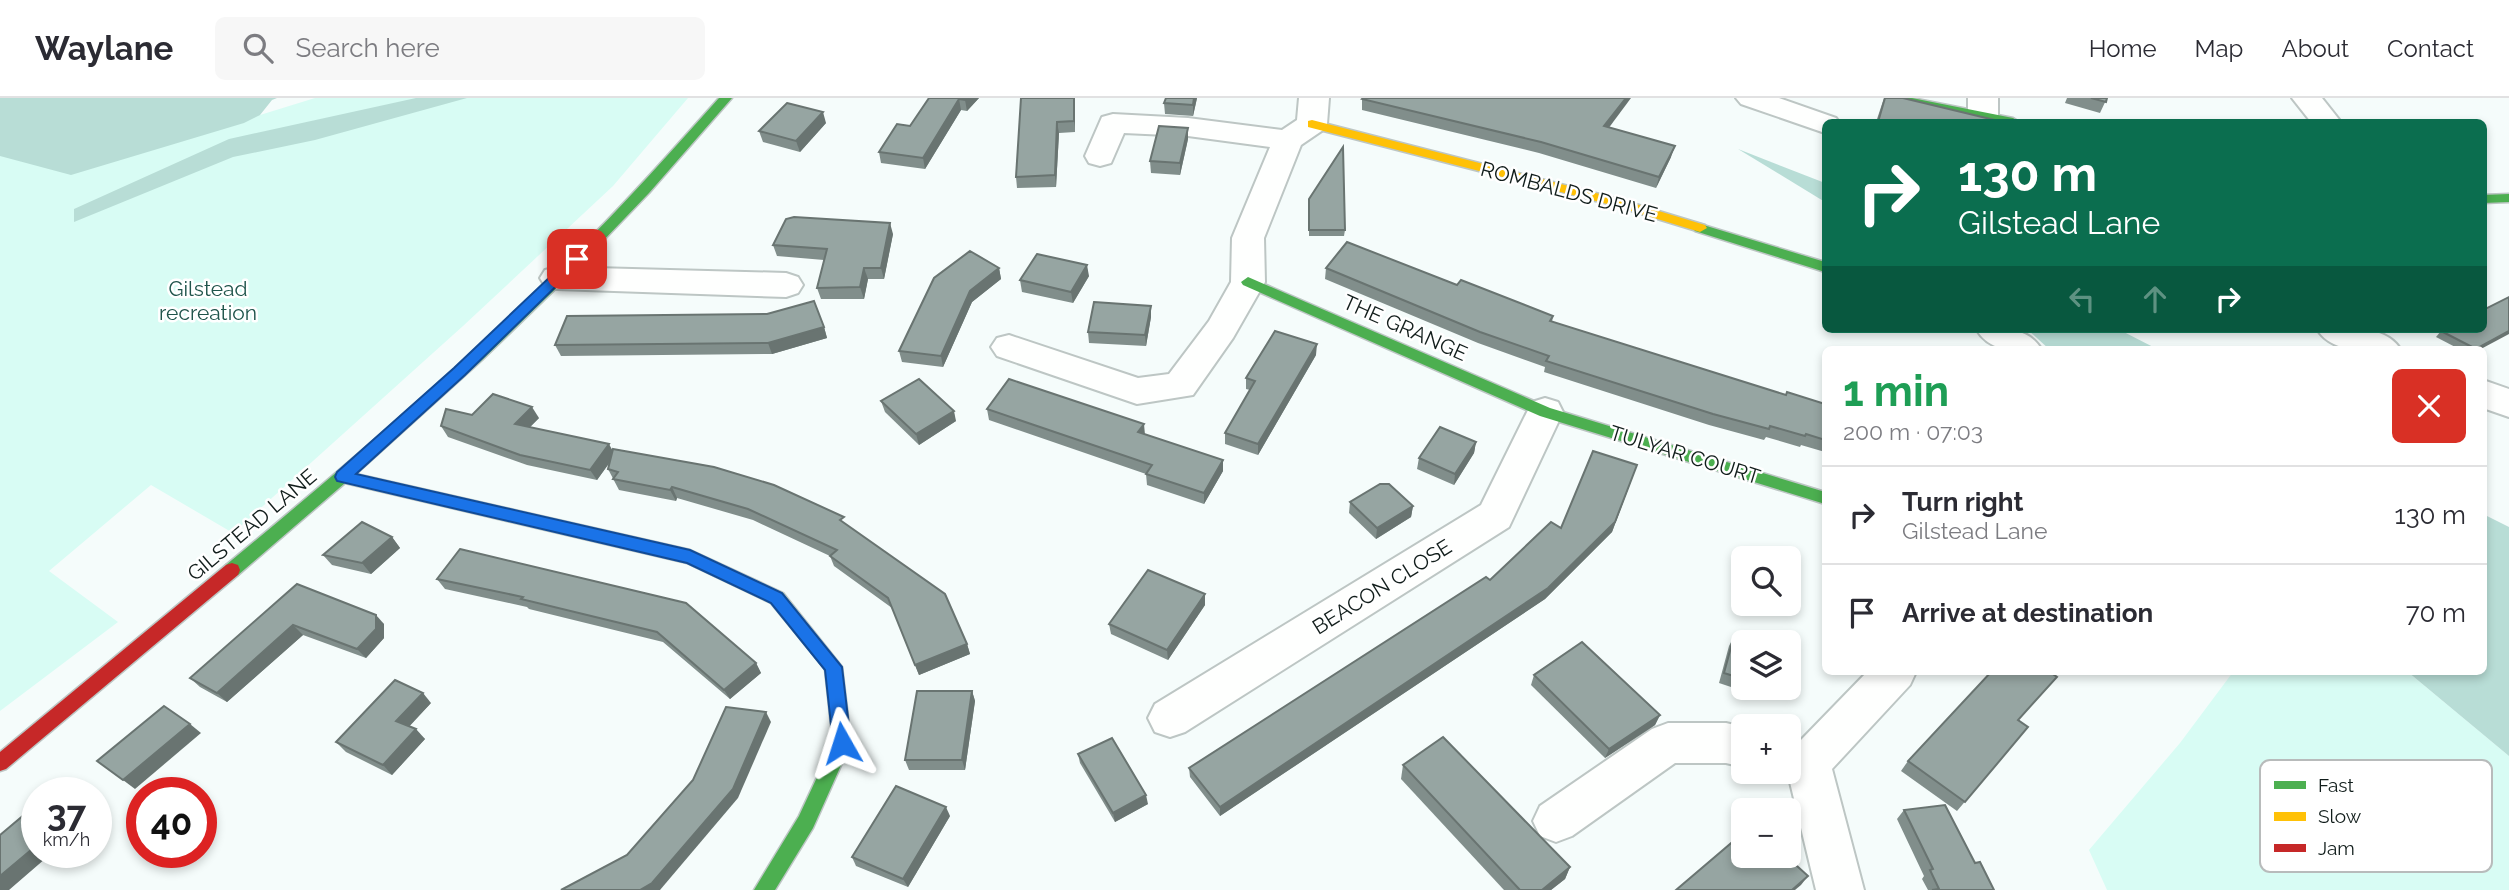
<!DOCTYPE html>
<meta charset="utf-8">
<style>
:root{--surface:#fff;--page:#f7f7f7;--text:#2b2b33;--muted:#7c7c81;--line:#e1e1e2}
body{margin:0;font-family:Raleway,sans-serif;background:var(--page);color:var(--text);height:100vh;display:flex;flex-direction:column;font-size:26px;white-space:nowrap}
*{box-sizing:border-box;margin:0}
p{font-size:23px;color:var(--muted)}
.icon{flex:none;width:38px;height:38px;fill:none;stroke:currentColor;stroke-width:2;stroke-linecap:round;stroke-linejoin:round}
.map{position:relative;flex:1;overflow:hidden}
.panel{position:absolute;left:1822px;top:248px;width:665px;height:329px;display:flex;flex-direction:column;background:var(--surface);border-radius:10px;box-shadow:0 4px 10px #0003}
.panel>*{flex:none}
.guide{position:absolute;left:1822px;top:21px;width:665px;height:214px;border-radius:10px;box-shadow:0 4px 10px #0003;background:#0b6e4f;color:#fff;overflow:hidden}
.tools{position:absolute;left:1731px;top:448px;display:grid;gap:14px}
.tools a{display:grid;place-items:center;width:70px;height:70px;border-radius:10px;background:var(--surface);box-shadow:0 4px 10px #0003;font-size:35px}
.speed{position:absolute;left:21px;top:679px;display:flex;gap:14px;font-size:35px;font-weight:700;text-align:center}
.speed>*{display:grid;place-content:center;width:91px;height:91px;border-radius:50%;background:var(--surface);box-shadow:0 4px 10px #0003;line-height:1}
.speed small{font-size:18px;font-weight:400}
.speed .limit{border:10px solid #d22;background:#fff;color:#111}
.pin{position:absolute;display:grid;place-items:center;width:60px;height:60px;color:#fff;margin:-30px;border-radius:14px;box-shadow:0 4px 10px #0006}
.me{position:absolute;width:77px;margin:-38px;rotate:354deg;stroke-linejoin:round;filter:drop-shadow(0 0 5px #0008)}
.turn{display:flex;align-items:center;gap:24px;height:147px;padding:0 21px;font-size:32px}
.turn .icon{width:91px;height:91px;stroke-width:2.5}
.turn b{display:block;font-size:49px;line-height:60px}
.lanes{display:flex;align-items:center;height:66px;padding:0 21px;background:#0003;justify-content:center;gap:35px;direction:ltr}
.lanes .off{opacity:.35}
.round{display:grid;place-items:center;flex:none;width:74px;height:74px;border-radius:10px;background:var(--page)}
.overview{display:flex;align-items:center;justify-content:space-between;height:119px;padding:0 21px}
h1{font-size:42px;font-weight:700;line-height:52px;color:#1e9e55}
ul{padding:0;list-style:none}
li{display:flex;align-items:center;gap:21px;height:98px;padding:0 21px;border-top:2px solid var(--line)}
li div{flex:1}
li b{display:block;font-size:26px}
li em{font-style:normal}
header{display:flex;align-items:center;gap:42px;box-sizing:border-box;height:98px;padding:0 35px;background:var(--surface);border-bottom:2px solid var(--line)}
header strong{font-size:33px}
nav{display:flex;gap:38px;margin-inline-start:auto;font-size:24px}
.search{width:490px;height:63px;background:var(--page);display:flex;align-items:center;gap:18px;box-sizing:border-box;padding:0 24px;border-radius:10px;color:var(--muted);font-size:26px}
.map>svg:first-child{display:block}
.green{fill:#d8fcf4}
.forest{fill:#b8ddd6}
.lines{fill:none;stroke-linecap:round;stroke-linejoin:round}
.street-casing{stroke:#bdc6c4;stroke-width:4}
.fast-casing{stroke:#bdc6c4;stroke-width:3}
.slow-casing{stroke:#bdc6c4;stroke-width:3}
.jam-casing{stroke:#bdc6c4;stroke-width:3}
.street{fill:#fefffe;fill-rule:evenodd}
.fast{fill:#4caf50;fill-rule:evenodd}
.slow{fill:#ffc107;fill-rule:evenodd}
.jam{fill:#c62828;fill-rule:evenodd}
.wall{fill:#818e8b}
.shaded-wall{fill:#697471}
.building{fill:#96a5a2;stroke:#697471;stroke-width:2}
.route{fill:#1a73e8;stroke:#114b97;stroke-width:2}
.labels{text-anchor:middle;stroke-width:5;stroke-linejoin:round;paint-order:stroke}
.street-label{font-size:21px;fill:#111d1b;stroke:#fff}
.park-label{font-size:21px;fill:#1f544b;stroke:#fff}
.key{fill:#fff;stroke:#b8bbbb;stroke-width:2}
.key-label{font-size:19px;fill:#111d1b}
</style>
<header>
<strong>Waylane</strong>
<div class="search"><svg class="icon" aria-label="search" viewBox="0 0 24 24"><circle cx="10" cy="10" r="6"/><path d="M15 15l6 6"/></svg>Search here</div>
<nav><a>Home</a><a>Map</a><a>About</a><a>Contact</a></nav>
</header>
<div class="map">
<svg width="2509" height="792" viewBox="0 0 2509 792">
<rect width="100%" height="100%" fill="#f5fcfb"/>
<g class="green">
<path d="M315 0H688L613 88 463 228 233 435 151 387 49 473 118 524 0 613V4L260 17Z"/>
<path d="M2233 574H2408L2509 658V792H2107L2089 752 2180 645Z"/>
</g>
<g class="forest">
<path d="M0 0H277L272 2 260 17 244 25 71 77 0 58Z"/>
<path d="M416 0H467L315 42 233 59 74 124V111L229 41Z"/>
<path d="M1738 51 1825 85V104Z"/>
<path d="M2027 231H2118L2159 252H2050Z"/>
<path d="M2483 416 2509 429V658L2408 574H2483Z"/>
</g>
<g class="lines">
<defs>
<g id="street">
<path d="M1299 0H1329L1327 26 1323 32 1301 47 1264 140 1265 184 1233 240 1193 297 1137 306 997 258 991 249 997 240 1009 237 1138 280 1169 276 1209 223 1231 184 1232 140 1270 49 1188 38 1124 35 1111 65 1100 68 1089 65 1085 58 1102 19 1113 16 1188 20 1282 32 1297 22Z"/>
<path d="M1736 0H1779L1836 20 1839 24H1825V35L1741 6Z"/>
<path d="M1968 0H1998V18L1994 24H1972L1968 18Z"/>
<path d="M2292 0H2322L2341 24H2311Z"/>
<path d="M557 169 786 175 798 179 803 187 798 195 786 199 557 191 545 188 540 180 545 172Z"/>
<path d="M1976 231C2001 231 2027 227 2042 252 2016 252 1991 256 1976 231Z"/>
<path d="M2317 231C2344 231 2385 225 2401 252 2374 252 2333 258 2317 231Z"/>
<path d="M2483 282 2509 291V319L2483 310Z"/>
<path d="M1545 300 1558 304 1563 314 1509 429 1185 634 1170 639 1155 634 1148 620 1155 606 1481 407 1532 304Z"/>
<path d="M1867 574H1916L1910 587 1832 671 1864 792H1816L1789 680 1772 674H1788V640L1800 643Z"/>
<path d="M1668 625H1726L1743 629V669L1726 665H1675L1572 738 1556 744 1540 738 1533 723 1540 708 1652 631Z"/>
</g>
<g id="fast">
<path d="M719 0H732L649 95 575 172 482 262 356 376 690 452 783 495 842 569 851 645 813 730 775 792H754L799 718 833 645 825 571 771 505 687 465 345 385 238 477H226L224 472 226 467C343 370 460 271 567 163 620 111 670 55 719 0Z"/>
<path d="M1888 0H1912L2013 20 2019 24H1997L1894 4Z"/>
<path d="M2509 96V104L2483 105V97Z"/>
<path d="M1700 126 1825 164V174L1695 133 1693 130Z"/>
<path d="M1248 179 1550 310 1825 394V406L1540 318 1243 187 1241 184Z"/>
</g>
<path id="slow" d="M1312 22 1619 101 1705 127 1707 130 1700 134 1615 108 1308 29V23Z"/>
<path id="jam" d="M232 465 238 467 240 472 238 477 6 671 0 673V654L226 467Z"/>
</defs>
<use href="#street" class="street-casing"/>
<use href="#fast" class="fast-casing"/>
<use href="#slow" class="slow-casing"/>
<use href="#jam" class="jam-casing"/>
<use href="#street" class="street"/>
<use href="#fast" class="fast"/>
<use href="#slow" class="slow"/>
<use href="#jam" class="jam"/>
</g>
<g class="wall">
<path d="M929 0H979L967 13 961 12 925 71 881 65 879 54 910 28Z"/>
<path d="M1021 0H1074L1075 34 1059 35 1056 89 1017 90 1016 79Z"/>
<path d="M1197 0 1193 18 1165 16 1164 5Z"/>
<path d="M1884 0 2003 24H1876Z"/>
<path d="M2067 0H2107L2100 15 2065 5Z"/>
<path d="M1362 1 1609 29 1671 59 1656 90 1539 55 1362 12Z"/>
<path d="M826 25 800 54 763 44 759 33Z"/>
<path d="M1188 30V41L1180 77 1151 75 1150 63Z"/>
<path d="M1309 101 1345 132 1344 138H1309Z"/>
<path d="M893 136 884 181H868L864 201H821L817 190 824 162 777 158 773 147Z"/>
<path d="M999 170 1001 181 972 204 943 269 902 264 899 253Z"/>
<path d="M1326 170 1457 187 1553 218 1552 224 1786 297 1825 306V354L1801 347 1800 349 1766 339 1764 342 1709 327 1544 274 1545 269 1478 245 1325 181Z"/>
<path d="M1089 178 1073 205 1022 194 1020 182Z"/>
<path d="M1151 208V219L1146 248 1089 245 1088 234Z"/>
<path d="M824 229 827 240 772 256 561 258 555 247Z"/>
<path d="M2441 233 2479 252H2461L2436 239Z"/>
<path d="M1316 257 1258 357 1225 346V335L1250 292 1246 291V280Z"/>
<path d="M881 303 956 323 919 347 885 314Z"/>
<path d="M987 311 1145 336 1223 373 1204 406 1147 387 1146 376 989 322Z"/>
<path d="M472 317 539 320 530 329 613 352 847 427 967 546 970 556 919 577 892 510 834 468 830 458 753 422 677 400 676 403 619 392 608 371 610 364 597 382 527 367 448 339 441 328Z"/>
<path d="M1476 344 1474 355 1454 387 1417 371 1419 360Z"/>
<path d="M1633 378 1612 434 1545 501 1220 718 1190 679 1189 670 1490 482Z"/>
<path d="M1350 404 1413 408 1411 419 1376 441 1349 415Z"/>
<path d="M392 439 400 450 371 476 332 467 323 457Z"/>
<path d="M460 451 756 565 761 575 730 601 663 544 529 511 527 509 445 491 437 481Z"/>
<path d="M297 486 384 526V540L366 560 303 537 227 604 200 589 190 580Z"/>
<path d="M1205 496V507L1168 562 1111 536 1109 526Z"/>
<path d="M1734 538 1743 544V590H1769L1764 600 1719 585 1729 548Z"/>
<path d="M1534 577 1660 617 1655 627 1605 660 1531 587Z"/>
<path d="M972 593 975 603 965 672H909L905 662Z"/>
<path d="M431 605 409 628 425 641 392 677 346 654 336 644Z"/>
<path d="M2018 622 2028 629 1957 713 1901 673 1908 663Z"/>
<path d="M1078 656 1148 706 1115 724 1080 665Z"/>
<path d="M1403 667 1570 769 1565 781 1551 792H1504L1401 681Z"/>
<path d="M1904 712 1975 765 1994 792H1928L1922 781 1924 778 1897 721Z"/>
<path d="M950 718 908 789 856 768 852 759Z"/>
</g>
<g class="shaded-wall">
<path d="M967 0H979L967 13 965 2Z"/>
<path d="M1074 0 1075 4V34L1074 23Z"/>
<path d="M1194 0H1197L1193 18V7Z"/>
<path d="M1626 0H1631L1602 39 1604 28Z"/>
<path d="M959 1 961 12 925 71 923 60Z"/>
<path d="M823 14 826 25 800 54 796 43Z"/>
<path d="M1057 24 1059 35 1056 89 1055 77Z"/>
<path d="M1188 30V41L1180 77V65Z"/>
<path d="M1675 48 1671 59 1656 90 1659 79Z"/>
<path d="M890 125 893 136 884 181 881 170Z"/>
<path d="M1087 167 1089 178 1073 205 1071 194Z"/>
<path d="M864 170 868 181 864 201 860 189Z"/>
<path d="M999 170 1001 181 972 204 943 269 941 258 970 193Z"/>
<path d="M1151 208V219L1146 248 1145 237Z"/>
<path d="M824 229 827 240 772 256 768 245Z"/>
<path d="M2509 233V236L2479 252H2475Z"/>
<path d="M1317 246 1316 257 1258 357V346Z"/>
<path d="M532 309 539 320 522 337 515 326Z"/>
<path d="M954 313 956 323 919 347 916 336Z"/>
<path d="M1144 326 1145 337 1138 334Z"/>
<path d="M1476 344 1474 355 1454 387 1455 376Z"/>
<path d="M609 346 615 357 597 382 590 372Z"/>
<path d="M1223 362V373L1204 406V395Z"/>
<path d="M1637 367 1612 434 1545 501 1220 718V709Z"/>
<path d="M672 389 677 400 676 403 670 392Z"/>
<path d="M1413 408 1411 419 1376 441 1377 430Z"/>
<path d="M392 439 400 450 371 476 362 465Z"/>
<path d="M1205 496V507L1168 562 1167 552Z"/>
<path d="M376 517 384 526V540L366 560 357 551Z"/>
<path d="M293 527 303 537 227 604 217 595Z"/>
<path d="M967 546 970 556 919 577 915 567Z"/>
<path d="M756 565 761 575 730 601 724 592Z"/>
<path d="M972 593 975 603 965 672 962 662Z"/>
<path d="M423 595 431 605 406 632 396 623Z"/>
<path d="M766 614 771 624 738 700 660 792H640Z"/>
<path d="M1660 617 1655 627 1605 660 1609 651Z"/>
<path d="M190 626 201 635 135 691 123 682Z"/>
<path d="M416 631 425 641 392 677 383 667Z"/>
<path d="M1146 697 1148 706 1115 724 1113 715Z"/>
<path d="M96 705 104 711 96 717Z"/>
<path d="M946 709 950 718 908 789 903 781Z"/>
<path d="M37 747V754H53L9 792H0V778Z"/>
<path d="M1570 769 1565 781 1551 792H1542Z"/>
<path d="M1808 778 1801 787 1795 792H1792Z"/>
</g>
<g class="building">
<path d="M929 0H967L965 2 959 1 923 60 879 54 897 26 910 28Z"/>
<path d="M1021 0H1074V23L1057 24 1055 77 1016 79Z"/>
<path d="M1166 0H1194L1193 7 1164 5Z"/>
<path d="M1363 0H1626L1604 28 1675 48 1659 79 1541 44 1362 1Z"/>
<path d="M1885 0H1903L2003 24H1878Z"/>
<path d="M2091 0H2107L2106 4Z"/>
<path d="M787 5 823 14 796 43 759 33Z"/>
<path d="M1159 28 1188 30 1180 65 1150 63Z"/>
<path d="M1343 49 1345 132H1309V101Z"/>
<path d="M794 119 890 125 881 170H864L860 189 817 190 827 151 773 147 786 121Z"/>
<path d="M1347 144 1457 187 1461 182 1553 218 1550 223 1786 297 1787 294 1825 306V342L1806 336 1805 338 1770 328 1769 331 1713 316 1546 263 1549 258 1480 234 1326 170Z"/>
<path d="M970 153 999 170 970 193 941 258 899 253 934 180Z"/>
<path d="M1037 156 1087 167 1071 194 1020 182Z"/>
<path d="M2509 199V233L2476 251 2441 233 2446 231H2483V212Z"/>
<path d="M814 203 824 229 768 245 555 247 567 218 767 216Z"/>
<path d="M1094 204 1151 208 1145 237 1088 234Z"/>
<path d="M1275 233 1317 246 1258 346 1225 335 1255 283 1246 280Z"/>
<path d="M919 281 954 313 916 336 881 303Z"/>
<path d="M1009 281 1144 326 1138 334 1223 362 1204 395 1146 376 1152 367 987 311Z"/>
<path d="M493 296 532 309 515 326 609 346 590 372 520 357 441 328 446 311 472 317Z"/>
<path d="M1440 329 1476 344 1455 376 1419 360Z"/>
<path d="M613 351 714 369 774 387 844 419 840 422 945 496 967 546 915 567 888 500 830 458 837 452 748 411 672 389 670 392 613 381 618 374 608 371Z"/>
<path d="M1593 353 1637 367 1615 424 1548 490 1220 709 1189 670 1486 479 1490 482 1551 424 1561 430Z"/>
<path d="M1380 386H1389L1413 408 1377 430 1350 404Z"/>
<path d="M362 424 392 439 362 465 323 457Z"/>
<path d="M460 451 686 505 756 565 724 592 657 534 521 501 523 499 437 481Z"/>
<path d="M1148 472 1205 496 1167 552 1109 526Z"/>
<path d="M297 486 376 517V531L357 551 293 527 217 595 190 580Z"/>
<path d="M1734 538 1753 544H1743V581L1724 575Z"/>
<path d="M1582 544 1660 617 1609 651 1534 577Z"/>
<path d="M1991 574H2050L2057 579 2018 622 2028 629 1965 704 1908 663Z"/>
<path d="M395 582 423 595 396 623 416 631 383 667 336 644Z"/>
<path d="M917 593H972L962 662H905Z"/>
<path d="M164 608 190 626 123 682 97 663Z"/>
<path d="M726 609 766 614 733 691 652 785 640 792H561L627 757 693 682Z"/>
<path d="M1443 639 1570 769 1542 792H1520L1403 667Z"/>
<path d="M1112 640 1146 697 1113 715 1078 656Z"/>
<path d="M65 683 82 695H50Z"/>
<path d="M896 688 946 709 903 781 852 759Z"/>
<path d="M37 706V747L0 778V737Z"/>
<path d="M1945 707 1975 765 1980 764 1994 792H1932L1939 791 1930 772 1933 771 1904 712Z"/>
<path d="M1743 735V758H1786L1808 778 1792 792H1676Z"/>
</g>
<path class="route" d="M577 156 583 161 581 164 465 277 356 376 690 452 782 495 842 569 851 645 848 650 842 653 835 650 833 645 825 572 771 505 687 465 337 383 335 379 337 374 454 270 572 158Z"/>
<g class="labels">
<g class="street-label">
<text transform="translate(1569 94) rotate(15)" y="7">ROMBALDS DRIVE</text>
<text transform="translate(1405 230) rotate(24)" y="7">THE GRANGE</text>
<text transform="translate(1685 357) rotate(17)" y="7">TULYAR COURT</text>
<text transform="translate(252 427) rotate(-40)" y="7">GILSTEAD LANE</text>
<text transform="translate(1382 489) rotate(-32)" y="7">BEACON CLOSE</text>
</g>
<g class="park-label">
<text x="208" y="198">Gilstead<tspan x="208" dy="24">recreation</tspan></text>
</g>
</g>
<rect x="2260" y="662" width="232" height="112" rx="10" class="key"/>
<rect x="2274" y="683" width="32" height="8" fill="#4caf50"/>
<rect x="2274" y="714" width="32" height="9" fill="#ffc107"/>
<rect x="2274" y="746" width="32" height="8" fill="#c62828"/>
<g class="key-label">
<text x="2318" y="694">Fast</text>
<text x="2318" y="725">Slow</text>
<text x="2318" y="757">Jam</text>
</g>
</svg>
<div class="tools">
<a><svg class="icon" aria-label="search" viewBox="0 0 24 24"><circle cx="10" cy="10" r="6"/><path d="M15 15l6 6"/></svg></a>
<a><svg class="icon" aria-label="layers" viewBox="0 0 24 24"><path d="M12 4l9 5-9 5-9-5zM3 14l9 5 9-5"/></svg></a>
<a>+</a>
<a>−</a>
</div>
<div class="speed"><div>37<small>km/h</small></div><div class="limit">40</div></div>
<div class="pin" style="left:577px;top:161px;background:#d93025"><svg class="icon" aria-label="arrive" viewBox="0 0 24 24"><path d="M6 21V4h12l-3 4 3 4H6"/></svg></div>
<svg class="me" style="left:842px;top:645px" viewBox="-20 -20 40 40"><path d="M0-17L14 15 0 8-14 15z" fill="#1a73e8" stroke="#fff" stroke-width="4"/></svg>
<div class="guide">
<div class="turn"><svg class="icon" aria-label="right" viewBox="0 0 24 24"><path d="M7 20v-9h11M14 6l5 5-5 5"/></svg><div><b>130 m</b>Gilstead Lane</div></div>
<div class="lanes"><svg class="icon off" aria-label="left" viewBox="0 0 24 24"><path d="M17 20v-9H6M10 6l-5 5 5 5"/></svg><svg class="icon off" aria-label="ahead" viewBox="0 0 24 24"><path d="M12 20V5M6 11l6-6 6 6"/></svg><svg class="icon" aria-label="right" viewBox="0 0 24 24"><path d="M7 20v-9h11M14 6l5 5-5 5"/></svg></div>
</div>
<section class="panel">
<div class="overview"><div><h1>1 min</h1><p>200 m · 07:03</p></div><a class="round" style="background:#d93025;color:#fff"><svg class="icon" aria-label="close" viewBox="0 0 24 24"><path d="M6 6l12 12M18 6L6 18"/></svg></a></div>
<ul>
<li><svg class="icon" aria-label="right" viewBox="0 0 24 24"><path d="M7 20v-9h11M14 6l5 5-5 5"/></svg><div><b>Turn right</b><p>Gilstead Lane</p></div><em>130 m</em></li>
<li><svg class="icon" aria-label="arrive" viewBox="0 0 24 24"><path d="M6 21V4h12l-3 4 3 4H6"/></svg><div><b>Arrive at destination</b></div><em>70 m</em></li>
</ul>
</section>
</div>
